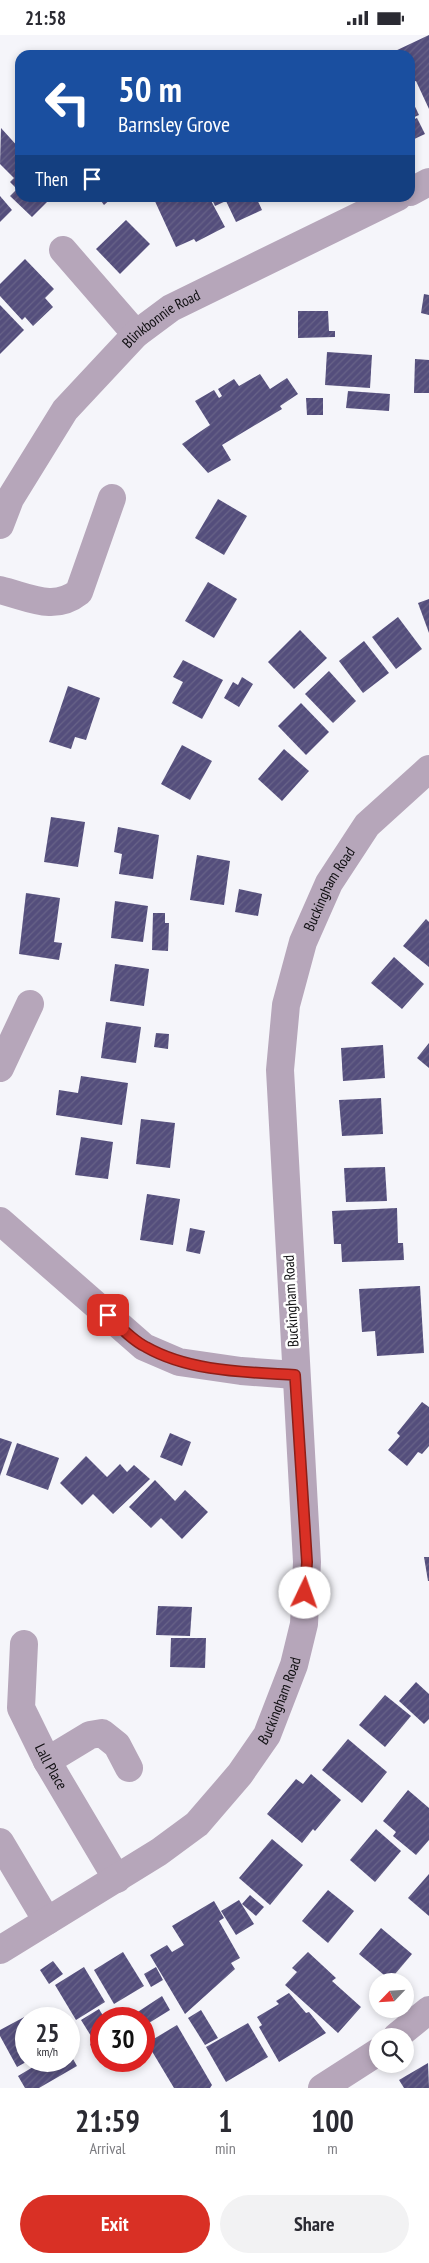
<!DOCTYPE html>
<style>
:root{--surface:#fff;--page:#f2f2f3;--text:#2b2b33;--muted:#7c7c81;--accent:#d93025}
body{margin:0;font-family:"PT Sans Narrow",sans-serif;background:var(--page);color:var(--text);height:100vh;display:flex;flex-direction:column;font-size:19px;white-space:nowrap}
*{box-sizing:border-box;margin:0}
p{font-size:16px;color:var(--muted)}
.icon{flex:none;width:28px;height:28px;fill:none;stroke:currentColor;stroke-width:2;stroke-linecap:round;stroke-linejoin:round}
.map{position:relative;height:2053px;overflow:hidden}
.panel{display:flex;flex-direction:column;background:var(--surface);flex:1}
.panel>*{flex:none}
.top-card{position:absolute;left:15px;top:15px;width:400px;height:152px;border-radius:15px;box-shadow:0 2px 8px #0003;background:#1a4fa0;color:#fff;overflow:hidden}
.needle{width:32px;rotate:245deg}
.fabs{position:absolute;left:369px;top:1938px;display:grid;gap:10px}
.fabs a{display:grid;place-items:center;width:45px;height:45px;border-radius:50%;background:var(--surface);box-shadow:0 2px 8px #0003;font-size:25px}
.speed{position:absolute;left:15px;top:1972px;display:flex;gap:10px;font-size:25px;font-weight:700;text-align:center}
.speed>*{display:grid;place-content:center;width:65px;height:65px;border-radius:50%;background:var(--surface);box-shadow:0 2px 8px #0003;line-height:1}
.speed small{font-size:12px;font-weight:400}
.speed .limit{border:8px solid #d22;background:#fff;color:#111}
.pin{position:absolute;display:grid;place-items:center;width:42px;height:42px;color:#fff;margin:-21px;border-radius:10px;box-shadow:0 2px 8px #0006}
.me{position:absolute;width:55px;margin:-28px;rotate:3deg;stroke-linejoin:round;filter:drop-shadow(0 0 4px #0008)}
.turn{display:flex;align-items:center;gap:18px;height:105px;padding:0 20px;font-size:22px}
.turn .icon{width:65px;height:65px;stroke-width:2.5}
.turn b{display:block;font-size:35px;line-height:42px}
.then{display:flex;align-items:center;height:48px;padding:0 20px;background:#0003;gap:10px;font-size:19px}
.eta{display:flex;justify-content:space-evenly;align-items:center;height:85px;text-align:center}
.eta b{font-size:30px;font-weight:800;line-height:35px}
.primary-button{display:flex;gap:10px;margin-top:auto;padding:10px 20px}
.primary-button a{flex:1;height:58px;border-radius:30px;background:var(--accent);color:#fff;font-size:20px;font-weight:800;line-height:58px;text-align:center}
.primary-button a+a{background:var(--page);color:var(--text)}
.status{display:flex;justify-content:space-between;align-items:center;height:35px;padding:0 25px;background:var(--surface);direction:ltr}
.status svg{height:14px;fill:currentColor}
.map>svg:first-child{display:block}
.building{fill:url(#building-hatch)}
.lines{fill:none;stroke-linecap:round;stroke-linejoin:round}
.minor{stroke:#b6a6ba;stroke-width:28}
.route-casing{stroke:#8d1f18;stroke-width:12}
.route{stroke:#d93025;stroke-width:9}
.labels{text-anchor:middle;stroke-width:5;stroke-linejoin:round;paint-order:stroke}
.street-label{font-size:15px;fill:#0e0e10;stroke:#fff}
</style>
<div class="status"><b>21:58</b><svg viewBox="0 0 49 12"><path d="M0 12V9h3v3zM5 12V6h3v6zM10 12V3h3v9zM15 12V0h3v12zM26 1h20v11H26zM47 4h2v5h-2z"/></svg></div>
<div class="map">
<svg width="429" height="2053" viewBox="0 0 429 2053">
<defs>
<pattern id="building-hatch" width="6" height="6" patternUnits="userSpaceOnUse" patternTransform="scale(1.25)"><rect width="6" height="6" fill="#544e7c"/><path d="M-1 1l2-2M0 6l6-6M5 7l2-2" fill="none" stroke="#686388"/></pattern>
</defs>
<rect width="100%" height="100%" fill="#f5f5fa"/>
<g class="building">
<path d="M429 0V74L416 46 410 48V20H394L393 17Z"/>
<path d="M410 61 419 80 410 84Z"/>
<path d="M417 83 425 99 410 106V86Z"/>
<path d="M1 93 20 114V162H52L32 182 10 161 17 154 10 147 14 143 0 129Z"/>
<path d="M0 161 12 175 0 187Z"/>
<path d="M98 162H113L104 170Z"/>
<path d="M153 162H209L225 192 196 207 194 204 176 212Z"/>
<path d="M211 162H256L262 175 236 187 226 166 215 171Z"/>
<path d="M126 185 150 209 120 239 96 214Z"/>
<path d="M25 224 54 254 45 263 53 272 33 291 25 282 22 285 0 261V249Z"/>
<path d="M424 259 429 260V280L421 278Z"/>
<path d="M0 270 24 295 0 319Z"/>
<path d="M298 276H328L329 296H335V302L298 303Z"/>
<path d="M327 317 372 320 370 353 325 350Z"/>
<path d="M415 324 429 325V358H414Z"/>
<path d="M260 339 270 354 287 343 298 359 280 371 282 374 222 410 231 425 208 438 182 409 210 390 195 366 214 355 219 363 222 361 218 354 234 344 239 351Z"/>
<path d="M348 356 390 359 389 376 346 373Z"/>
<path d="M306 363H323V380H307Z"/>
<path d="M218 464 247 481 224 520 195 503Z"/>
<path d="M208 547 237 564 214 603 185 586Z"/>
<path d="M429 564V598L418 568Z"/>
<path d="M398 582 422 614 396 634 372 602Z"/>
<path d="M300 595 327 623 294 654 268 627Z"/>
<path d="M364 606 389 638 363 658 339 626Z"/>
<path d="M183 625 223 645 202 684 172 668 183 647 173 642Z"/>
<path d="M329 636 356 666 333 688 305 659Z"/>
<path d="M242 642 253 649 239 672 224 663 233 647 238 650Z"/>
<path d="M68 651 100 663 86 705 75 702 71 714 49 707Z"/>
<path d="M301 668 329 697 306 720 278 691Z"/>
<path d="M182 710 212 726 190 765 161 749Z"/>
<path d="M284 714 309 736 282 766 258 744Z"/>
<path d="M51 782 85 787 78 832 44 827Z"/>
<path d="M118 792 159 800 153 844 119 839 122 819 114 817Z"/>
<path d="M197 820 230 826 224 870 190 865Z"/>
<path d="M239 854 262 859 258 881 235 877Z"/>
<path d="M26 858 60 863 54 907 62 908 59 925 19 919Z"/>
<path d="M115 866 148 871 143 907 111 903Z"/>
<path d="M153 878H165V888H169L168 916 152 915Z"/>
<path d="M426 884 429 887V932L403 911Z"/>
<path d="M394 922 424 949 402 974 371 948Z"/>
<path d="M115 929 149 934 144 971 110 966Z"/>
<path d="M106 987 141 992 136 1028 101 1023Z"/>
<path d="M156 998 169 999 168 1014 154 1012Z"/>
<path d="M429 1008V1033L417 1023Z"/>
<path d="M383 1010 385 1043 343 1046 341 1013Z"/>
<path d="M81 1041 128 1048 122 1090 56 1080 59 1055 78 1058Z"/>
<path d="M381 1063 383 1099 342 1101 339 1065Z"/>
<path d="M141 1084 175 1088 170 1133 136 1129Z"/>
<path d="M81 1102 113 1107 108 1144 75 1140Z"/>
<path d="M385 1132 387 1166 346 1167 344 1133Z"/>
<path d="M147 1159 180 1164 173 1210 140 1205Z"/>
<path d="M397 1173 398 1208H403L404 1225 342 1227 341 1209H334L332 1176Z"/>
<path d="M190 1193 205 1196 200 1219 186 1216Z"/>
<path d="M420 1251 424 1318 377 1321 375 1296 362 1297 359 1254Z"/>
<path d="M422 1367 429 1372V1411L422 1419 418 1417 407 1431 388 1415 400 1401 397 1398Z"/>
<path d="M170 1398 191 1407 182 1431 160 1422Z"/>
<path d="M0 1403 12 1407 0 1441Z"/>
<path d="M17 1408 59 1423 48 1455 6 1440Z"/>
<path d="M86 1421 107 1442 120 1429 127 1437 134 1430 150 1444 113 1479 93 1459 82 1470 60 1448Z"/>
<path d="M155 1445 175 1466 185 1455 208 1477 182 1504 161 1483 151 1493 129 1472Z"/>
<path d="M424 1522H429V1546H428Z"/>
<path d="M158 1571 192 1572 190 1601 156 1600Z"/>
<path d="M171 1603H206L205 1633 170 1632Z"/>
<path d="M416 1647 429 1659V1684L424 1689 399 1666Z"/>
<path d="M385 1660 411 1681 385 1712 359 1690Z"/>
<path d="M348 1704 387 1737 362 1768 322 1735Z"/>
<path d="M311 1739 341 1765 315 1796 313 1794 302 1808 267 1779 296 1744 303 1749Z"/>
<path d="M408 1755 429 1773V1805L416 1820 393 1801 396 1797 383 1786Z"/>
<path d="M376 1794 401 1816 375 1847 350 1825Z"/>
<path d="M272 1804 303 1830 270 1870 239 1843Z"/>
<path d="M429 1839V1881L408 1863Z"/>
<path d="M328 1855 354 1876 328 1908 302 1886Z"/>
<path d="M250 1860 264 1872 256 1881 242 1869Z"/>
<path d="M239 1865 254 1889 236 1900 221 1876Z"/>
<path d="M214 1866 224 1883 219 1886 240 1923 231 1928 235 1934 185 1979 150 1920 167 1910 172 1917 184 1910 172 1891Z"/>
<path d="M381 1893 412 1919 390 1945 359 1919Z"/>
<path d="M123 1917 144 1951 114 1969 94 1935Z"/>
<path d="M308 1917 336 1943 332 1946 361 1972 338 1998 285 1950 297 1937 292 1933Z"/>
<path d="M53 1926 63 1939 49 1949 40 1935Z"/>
<path d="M84 1932 105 1967 76 1985 55 1950Z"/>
<path d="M156 1932 163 1945 151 1952 144 1939Z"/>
<path d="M289 1958 306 1978 309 1977 326 1998 279 2027 259 1992 262 1990 257 1982 279 1969 276 1966Z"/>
<path d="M162 1961 170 1975 144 1991V1984H127Z"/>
<path d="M99 1974 105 1984H101V1995L91 2001 81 1985Z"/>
<path d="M201 1975 218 2003 205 2010 188 1983Z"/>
<path d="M28 1980 30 1984H26V2027L17 2032 0 2001V1995Z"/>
<path d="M248 1988 268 2022 226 2047 206 2012Z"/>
<path d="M177 1990 212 2050 210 2053H174L147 2008Z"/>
<path d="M101 2004V2023L98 2025 90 2009Z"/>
<path d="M69 2017 77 2031 39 2053H25L18 2041 43 2026H69Z"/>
<path d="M428 2028 429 2053H404L399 2045Z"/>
</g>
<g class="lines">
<g class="minor">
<path d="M410 157 429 147"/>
<path d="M63 215 136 299"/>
<path id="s1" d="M0 490 10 464 65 375 136 299 171 273 398 162"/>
<path d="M0 555C29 562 54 577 79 557L112 463"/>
<path d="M0 1033 30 969"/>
<path d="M0 1186 144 1312 179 1327 241 1336 295 1340"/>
<path id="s2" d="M24 1609 21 1673 47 1726 117 1844"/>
<path d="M47 1726 90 1700 102 1698 117 1710 129 1733"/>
<path d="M0 1807 47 1886"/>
<path id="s3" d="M0 1915 159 1817 197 1789 240 1739 267 1700 294 1630 304 1589 307 1527 280 1035 286 970 303 907 329 848 367 790 429 734"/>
<path d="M397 2001 429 1975"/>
<path d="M322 2053 378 2017"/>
</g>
</g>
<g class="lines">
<defs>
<path id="route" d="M108 1280C119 1291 132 1305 146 1312 190 1337 246 1337 295 1340L307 1527 305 1558"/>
</defs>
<use href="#route" class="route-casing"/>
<use href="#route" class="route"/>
</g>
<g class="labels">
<g class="street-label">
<text dy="5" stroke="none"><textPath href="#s1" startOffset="266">Blinkbonnie Road</textPath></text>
<text dy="5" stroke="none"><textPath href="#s3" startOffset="1209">Buckingham Road</textPath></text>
<text transform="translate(291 1266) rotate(-93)" y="5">Buckingham Road</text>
<text dy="5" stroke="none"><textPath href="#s3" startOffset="384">Buckingham Road</textPath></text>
<text dy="5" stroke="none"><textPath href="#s2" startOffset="130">Lall Place</textPath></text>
</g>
</g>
</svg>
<div class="fabs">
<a><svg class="needle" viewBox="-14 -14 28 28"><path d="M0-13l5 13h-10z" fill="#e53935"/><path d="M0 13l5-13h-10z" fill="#7c7c81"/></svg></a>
<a><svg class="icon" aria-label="search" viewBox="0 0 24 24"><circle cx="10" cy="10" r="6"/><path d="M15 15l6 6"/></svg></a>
</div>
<div class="speed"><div>25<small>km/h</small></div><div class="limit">30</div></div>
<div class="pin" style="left:108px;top:1280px;background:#d93025"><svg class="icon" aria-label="arrive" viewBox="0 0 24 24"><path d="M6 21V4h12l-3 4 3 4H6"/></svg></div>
<svg class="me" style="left:305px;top:1558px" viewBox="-20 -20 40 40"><circle r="19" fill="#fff"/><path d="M0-13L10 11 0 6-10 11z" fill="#d93025"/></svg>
<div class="top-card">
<div class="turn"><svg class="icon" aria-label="left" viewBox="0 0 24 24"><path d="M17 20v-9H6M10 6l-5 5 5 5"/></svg><div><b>50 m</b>Barnsley Grove</div></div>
<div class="then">Then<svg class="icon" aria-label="arrive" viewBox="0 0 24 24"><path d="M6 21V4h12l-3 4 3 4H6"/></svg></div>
</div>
</div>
<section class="panel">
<div class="eta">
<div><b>21:59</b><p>Arrival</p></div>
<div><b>1</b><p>min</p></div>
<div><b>100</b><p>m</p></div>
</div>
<div class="primary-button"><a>Exit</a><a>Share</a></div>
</section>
